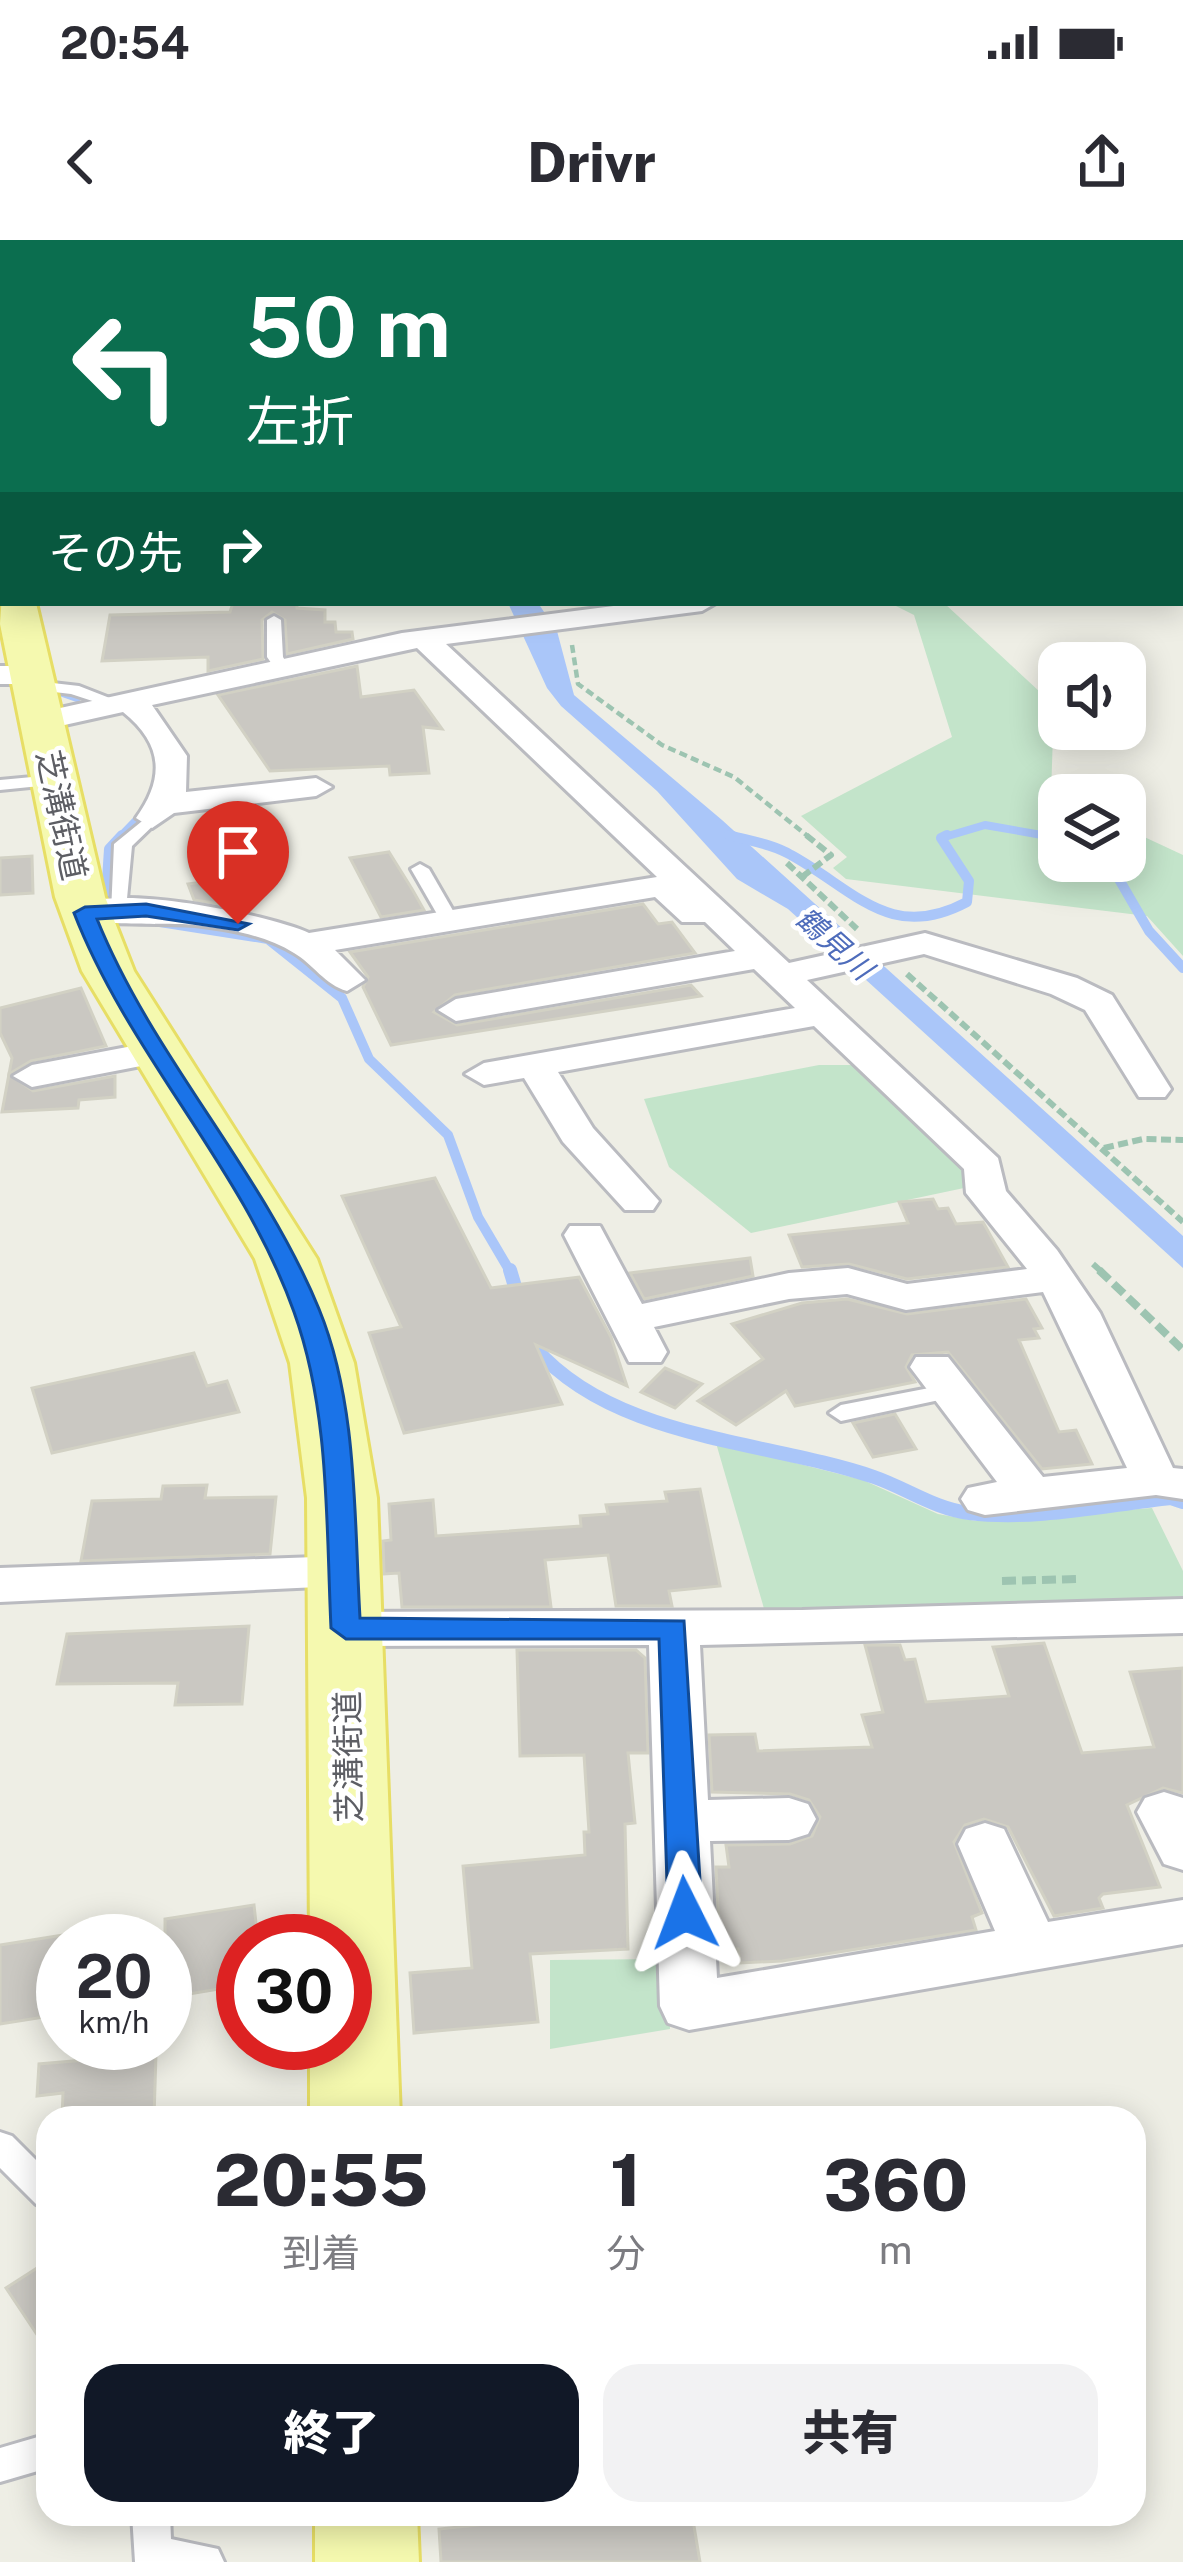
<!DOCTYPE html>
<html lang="ja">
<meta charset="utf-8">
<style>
:root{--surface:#fff;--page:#f2f2f3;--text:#2b2b33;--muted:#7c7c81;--accent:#111827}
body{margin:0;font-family:"Public Sans","Noto Sans JP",sans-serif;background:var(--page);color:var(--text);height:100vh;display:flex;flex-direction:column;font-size:45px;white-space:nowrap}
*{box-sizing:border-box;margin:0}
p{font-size:39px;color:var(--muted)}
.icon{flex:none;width:66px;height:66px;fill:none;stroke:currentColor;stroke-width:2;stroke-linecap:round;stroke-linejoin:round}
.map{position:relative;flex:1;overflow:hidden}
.sheet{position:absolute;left:36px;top:1866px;width:1110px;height:420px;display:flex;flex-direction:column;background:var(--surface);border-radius:36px;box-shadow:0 6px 30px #0003}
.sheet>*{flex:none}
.top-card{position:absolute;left:0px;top:0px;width:1185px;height:366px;box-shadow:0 6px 30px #0003;background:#0b6e4f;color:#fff;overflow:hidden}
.buttons{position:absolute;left:1038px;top:402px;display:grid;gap:24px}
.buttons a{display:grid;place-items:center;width:108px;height:108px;border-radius:24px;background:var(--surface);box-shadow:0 6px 30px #0003;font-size:60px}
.speed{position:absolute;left:36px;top:1674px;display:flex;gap:24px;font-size:60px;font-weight:700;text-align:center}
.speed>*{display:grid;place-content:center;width:156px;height:156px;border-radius:50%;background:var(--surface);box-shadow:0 6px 30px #0003;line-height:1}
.speed small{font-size:30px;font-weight:400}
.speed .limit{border:18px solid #d22;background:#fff;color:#111}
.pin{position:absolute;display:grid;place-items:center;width:102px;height:102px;color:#fff;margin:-123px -51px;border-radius:50% 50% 50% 0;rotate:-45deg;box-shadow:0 0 12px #0007}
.pin .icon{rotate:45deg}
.me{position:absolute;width:132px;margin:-66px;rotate:357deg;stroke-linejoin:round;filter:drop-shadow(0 0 9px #0008)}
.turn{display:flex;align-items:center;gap:42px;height:252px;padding:0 48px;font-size:54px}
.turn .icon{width:156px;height:156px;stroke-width:2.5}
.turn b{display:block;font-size:84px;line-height:102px}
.then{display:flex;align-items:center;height:114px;padding:0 48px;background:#0003;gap:24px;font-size:45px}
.eta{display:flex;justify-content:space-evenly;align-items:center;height:204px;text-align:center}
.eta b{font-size:72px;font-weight:800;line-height:84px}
.cta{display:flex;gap:24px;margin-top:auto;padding:24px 48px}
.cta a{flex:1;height:138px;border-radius:36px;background:var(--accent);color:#fff;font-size:48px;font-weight:800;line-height:138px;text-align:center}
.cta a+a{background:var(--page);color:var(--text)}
.status{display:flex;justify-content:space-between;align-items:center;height:84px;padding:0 60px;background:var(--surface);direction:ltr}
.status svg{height:33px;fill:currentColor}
header{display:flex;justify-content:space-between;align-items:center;height:156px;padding:0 48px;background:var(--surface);font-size:54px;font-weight:800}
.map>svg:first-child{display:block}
.green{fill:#c3e4ca}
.water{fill:#aac6f9}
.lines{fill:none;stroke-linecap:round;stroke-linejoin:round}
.stream-far2{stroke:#aac6f9;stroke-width:8}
.stream-far1{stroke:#aac6f9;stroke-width:10}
.stream{stroke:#aac6f9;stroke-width:14}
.building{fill:#cac8c2;stroke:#d2d1c4;stroke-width:3}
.lane-casing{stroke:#babbc0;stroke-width:6}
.street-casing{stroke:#babbc0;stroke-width:6}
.secondary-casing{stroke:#babbc2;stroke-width:6}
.primary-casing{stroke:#e7de65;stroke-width:6}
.path-far3{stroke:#9dc4b1;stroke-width:3;stroke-dasharray:6 3;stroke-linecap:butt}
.path-far2{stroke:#9dc4b1;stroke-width:4.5;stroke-dasharray:8 4.5;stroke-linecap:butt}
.path-far1{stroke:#9dc4b1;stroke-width:6;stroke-dasharray:10 4.5;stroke-linecap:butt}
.path{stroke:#9dc4b1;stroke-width:8;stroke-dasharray:14 6;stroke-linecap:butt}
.lane{fill:#fff;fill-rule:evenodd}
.street{fill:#fff;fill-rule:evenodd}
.secondary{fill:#fff;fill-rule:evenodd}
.primary{fill:#f5f9af;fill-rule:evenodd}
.route{fill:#1a73e8;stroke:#114b97;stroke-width:3}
.labels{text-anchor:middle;stroke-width:9;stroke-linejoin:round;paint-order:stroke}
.far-water-label{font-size:30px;font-style:italic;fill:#4e6cbb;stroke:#fff}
.street-label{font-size:33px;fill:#5d5e64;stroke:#fff}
</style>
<div class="status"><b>20:54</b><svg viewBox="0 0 49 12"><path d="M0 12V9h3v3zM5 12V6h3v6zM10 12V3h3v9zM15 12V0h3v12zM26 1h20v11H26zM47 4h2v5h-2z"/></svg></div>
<header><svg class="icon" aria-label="back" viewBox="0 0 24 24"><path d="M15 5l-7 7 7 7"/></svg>Drivr<svg class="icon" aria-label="share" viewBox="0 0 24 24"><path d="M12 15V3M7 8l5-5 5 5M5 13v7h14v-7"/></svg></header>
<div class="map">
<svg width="1183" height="2322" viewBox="0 0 1183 2322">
<rect width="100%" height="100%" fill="#eeeee5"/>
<g class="green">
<path d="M890 363H944L1054 465 1051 554 1059 558V621H1125V588L1183 615V716L1147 676 846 639 833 628 847 617 801 576 952 497 914 375Z"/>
<path d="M819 825H864L976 933 964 948 751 993 669 927 644 859Z"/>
<path d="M716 1203 863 1240 938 1274 976 1281 1152 1268 1183 1331V1360L765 1372Z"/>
<path d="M667 1719 670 1789 550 1809V1720Z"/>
</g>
<path class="water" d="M508 363H538L557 391 574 455 722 580 1183 996V1028L788 669 737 639 657 551 561 466 547 448Z"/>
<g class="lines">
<g class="stream-far2">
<path d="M57 451 77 458"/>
<path d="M729 595 741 598"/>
<path d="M119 598 149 567"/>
<path d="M941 598 985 585 1059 598"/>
</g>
<g class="stream-far1">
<path d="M729 595C750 601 772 604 791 615 855 650 890 703 967 662L969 641 941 598 947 595"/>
<path d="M1049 595 1059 598"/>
<path d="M1100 621 1116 634 1149 691 1183 728"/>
<path d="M106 655 109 609 122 595"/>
<path d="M160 682 268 699 342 758 369 819 448 895 478 977 511 1033"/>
</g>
<g class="stream">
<path d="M510 1030 519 1060"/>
<path d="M535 1108C615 1200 766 1200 874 1237 906 1248 935 1269 969 1273 1036 1281 1105 1265 1171 1258L1183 1262"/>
</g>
</g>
<g class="building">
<path d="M233 363H297V368L325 370V382H335L336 392H352L353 399 287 414 285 380 272 372 262 380 263 419 208 431V417L102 421 110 375 230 372Z"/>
<path d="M357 426 361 457 414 450 442 489 423 487 429 533 390 535 389 526 270 531 218 455Z"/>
<path d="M389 612 412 649 424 670 381 677 350 618Z"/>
<path d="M32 616 33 653 0 655V618Z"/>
<path d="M239 637 227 665 194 660 188 644Z"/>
<path d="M643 664 658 684 672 682 695 713 455 755 434 772 457 785 691 745 701 756 391 805 363 747 368 737 350 712Z"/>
<path d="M81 748 106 806 31 821 9 834 12 818 0 793V768Z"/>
<path d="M9 834 33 851 115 836V857L79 860 78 868 2 872Z"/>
<path d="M435 938 491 1048 579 1037 611 1097 627 1146 536 1105 562 1164 404 1193 369 1093 401 1087 342 956Z"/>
<path d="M933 959 938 969 948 968 956 984 983 982 1008 1027 907 1039 849 1024 802 1027 789 995 908 983 899 962Z"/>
<path d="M750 1018 753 1036 644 1059 630 1033Z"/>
<path d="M847 1059 907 1074 1026 1059 1042 1088 1034 1089 1039 1098 1019 1100 1059 1192 1076 1190 1092 1224 1042 1229 948 1112 912 1115 906 1127 915 1142 795 1166 786 1151 736 1185 698 1161 763 1119 732 1084 802 1063Z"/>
<path d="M194 1113 207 1146 227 1141 239 1172 52 1213 32 1148Z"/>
<path d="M665 1128 702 1144 675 1168 641 1152Z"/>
<path d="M895 1174 916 1209 873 1217 853 1183Z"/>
<path d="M207 1245 205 1258 276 1257 270 1314 81 1321 92 1261 161 1259 163 1246Z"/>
<path d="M700 1249 720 1346 669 1351 672 1366H616L608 1315 545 1320 551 1367H402L399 1333 384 1334 383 1301 391 1300 389 1264 433 1260 436 1296 581 1286 580 1276 608 1274 606 1265 667 1261 665 1252Z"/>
<path d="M249 1386 242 1464 175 1465 178 1443 57 1444 67 1394Z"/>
<path d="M1044 1403 1082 1513 1154 1507 1130 1432 1183 1428V1553L1163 1548 1127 1565 1160 1647 1103 1654 1099 1658 1103 1668 1054 1676 1008 1587 984 1579 965 1585 954 1602 982 1673 972 1677 976 1690 782 1721 740 1723 738 1709H720L716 1627H729L726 1605 790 1604 812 1596 820 1577 809 1560 790 1554 712 1552 709 1495 755 1494 758 1511 872 1507 862 1475 883 1472 865 1405H900L905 1420 915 1419 926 1462 1009 1456 993 1407Z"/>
<path d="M517 1410H636L645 1418 648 1513H628L635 1583 625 1584 628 1709 530 1714 538 1782 414 1793 410 1733 472 1728 463 1626 585 1615 584 1592H589L584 1515 520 1516Z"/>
<path d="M254 1665 258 1701H243V1745L165 1758V1679Z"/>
<path d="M63 1695V1774L0 1784V1705Z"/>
<path d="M156 1814 154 1878H62L63 1853 37 1856 39 1824Z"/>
<path d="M48 2021V2111L6 2048Z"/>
<path d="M505 2274H692L700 2322H441L439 2289 506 2282Z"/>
</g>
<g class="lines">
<defs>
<g id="lane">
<path d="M274 376 281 380 283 417 289 427 281 432 276 430 267 417V380Z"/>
<path d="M35 441 79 446 125 464 117 469 71 454 29 449 27 446Z"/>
<path d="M54 535 62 540 60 544 0 550V540Z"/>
<path d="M152 573 161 578 132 606 126 669 117 674 111 673 114 604Z"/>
<path d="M420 624 429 629 459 681 456 685H444L441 681 411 629Z"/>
<path d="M950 1144 958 1146 962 1151 958 1156 841 1181 829 1173 841 1165Z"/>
<path d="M0 1892 12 1896 48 1932V1969L36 1964 0 1928Z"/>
<path d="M48 2194V2228L0 2242V2208Z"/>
<path d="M132 2274H170L171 2299 218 2309 224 2322H135Z"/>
</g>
<g id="street">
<path d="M403 0H437L439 3H405Z"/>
<path d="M461 0H483L459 3Z"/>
<path d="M543 0H565L541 3Z"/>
<path d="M638 0H659L636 3Z"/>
<path d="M736 0H756L734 3Z"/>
<path d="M796 0H816L817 3H797Z"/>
<path d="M912 0H949L910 3Z"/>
<path d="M1164 0H1183V9L1182 3Z"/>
<rect x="1182" y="180" width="1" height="14"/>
<rect x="1182" y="246" width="1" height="16"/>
<path d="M637 363H716L702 371 446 404 789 723 925 693 1077 738 1112 755 1171 849 1165 857H1139L1085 770 1051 754 924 714 807 740 998 918 1006 951 1057 1010 1100 1073 1173 1228 1183 1229V1259L1156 1255 985 1275 968 1270 961 1259 968 1248 997 1242 910 1127 916 1117H948L1043 1237 1127 1228 1043 1052 906 1070 847 1054 789 1059 654 1087 667 1112 661 1122H629L564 995 570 986H600L642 1064 789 1033 848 1028 907 1044 1027 1029 966 953 964 929 814 786 558 832 593 888 659 961 653 970H625L563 902 524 838 484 845 465 834 484 823 795 768 754 729 456 781 438 770 456 759 735 711 705 682H682L655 657 335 710 365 740 347 751C325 745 313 724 294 713 265 695 229 689 195 685 170 682 79 688 68 673 96 637 270 675 309 693L657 637 417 408 152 465 187 516 186 552 316 538 332 547 316 556 174 573 152 588 136 578C165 538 163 504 123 472L42 490 27 481 42 472 402 393Z"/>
<path d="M0 426H32L47 435 32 444H0Z"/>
<path d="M159 801 172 804 178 812 172 820 32 847 13 836 32 825Z"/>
<path d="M344 1316 361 1321 368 1333 361 1345 0 1362V1328Z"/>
<path d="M1183 1359V1393L700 1405 708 1560 789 1558 808 1564 816 1579 808 1594 789 1600 710 1601 717 1738 995 1691 958 1604 966 1589 985 1583 1004 1589 1048 1682 1183 1660V1704L689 1790 668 1783 660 1766 649 1405 346 1406 328 1401 321 1389 328 1377 346 1372 802 1370Z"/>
<path d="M1164 1552 1183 1558V1630L1164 1624 1137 1572 1145 1558Z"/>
</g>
<path id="secondary" d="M202 0H245L247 3H204Z"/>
<g id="primary">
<rect x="0" y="50" width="3" height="18"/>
<rect x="1182" y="121" width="1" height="20"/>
<path d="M0 279H3V316L0 315Z"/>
<path d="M2 354 3 363H36L105 657 134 731 317 1019 354 1123 377 1258 400 1878H310V1803H345V1701H310L307 1258 290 1123 255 1019 82 731 55 657 0 384Z"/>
<path d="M315 2274H417L419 2322H315Z"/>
</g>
</defs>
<use href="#lane" class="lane-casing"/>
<use href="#street" class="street-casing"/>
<use href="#secondary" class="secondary-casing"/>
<use href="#primary" class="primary-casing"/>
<path class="path-far3" d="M71 0 76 3"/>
<path class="path-far2" d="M572 405 578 444 662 505 734 537 810 598"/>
<g class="path-far1">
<path d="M787 623 857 689"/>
<path d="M802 637 831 615 806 595"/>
<path d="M907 734 1183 982"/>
<path d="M1104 908 1143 899 1183 900"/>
<path d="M1093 1024 1103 1033"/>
</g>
<g class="path">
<path d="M1099 1030 1183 1110"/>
<path d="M1002 1341 1076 1339"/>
</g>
<use href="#lane" class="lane"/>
<use href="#street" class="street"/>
<use href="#secondary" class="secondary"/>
<use href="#primary" class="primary"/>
</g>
<path class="route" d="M146 664 249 684 238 690 146 676 97 679C153 818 262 930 319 1069 358 1164 354 1277 360 1378L684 1381 702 1673 697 1683H673L668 1673 659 1399H346L331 1388C326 1284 330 1172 294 1072 243 928 129 815 74 673L85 667Z"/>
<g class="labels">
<g class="far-water-label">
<text transform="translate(834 704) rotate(42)" y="10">鶴見川</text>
</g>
<g class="street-label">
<text transform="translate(62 575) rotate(78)" y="12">芝溝街道</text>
<text transform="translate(348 1517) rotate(-91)" y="12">芝溝街道</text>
</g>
</g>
</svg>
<div class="buttons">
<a><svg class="icon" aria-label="sound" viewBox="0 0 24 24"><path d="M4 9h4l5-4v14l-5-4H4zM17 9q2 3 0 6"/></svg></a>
<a><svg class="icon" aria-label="layers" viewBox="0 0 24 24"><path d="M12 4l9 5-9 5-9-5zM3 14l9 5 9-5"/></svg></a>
</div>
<div class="speed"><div>20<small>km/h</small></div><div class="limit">30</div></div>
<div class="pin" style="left:238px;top:684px;background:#d93025"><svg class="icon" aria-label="arrive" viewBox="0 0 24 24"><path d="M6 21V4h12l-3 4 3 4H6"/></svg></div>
<svg class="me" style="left:685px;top:1673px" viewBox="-20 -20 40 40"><path d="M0-17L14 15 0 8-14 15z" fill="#1a73e8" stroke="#fff" stroke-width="4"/></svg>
<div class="top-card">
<div class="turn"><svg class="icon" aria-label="left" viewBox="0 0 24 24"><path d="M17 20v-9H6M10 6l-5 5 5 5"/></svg><div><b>50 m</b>左折</div></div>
<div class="then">その先<svg class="icon" aria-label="right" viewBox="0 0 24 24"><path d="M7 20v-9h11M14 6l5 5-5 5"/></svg></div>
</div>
<section class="sheet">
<div class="eta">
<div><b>20:55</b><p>到着</p></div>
<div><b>1</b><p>分</p></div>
<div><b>360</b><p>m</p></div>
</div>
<div class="cta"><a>終了</a><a>共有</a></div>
</section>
</div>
